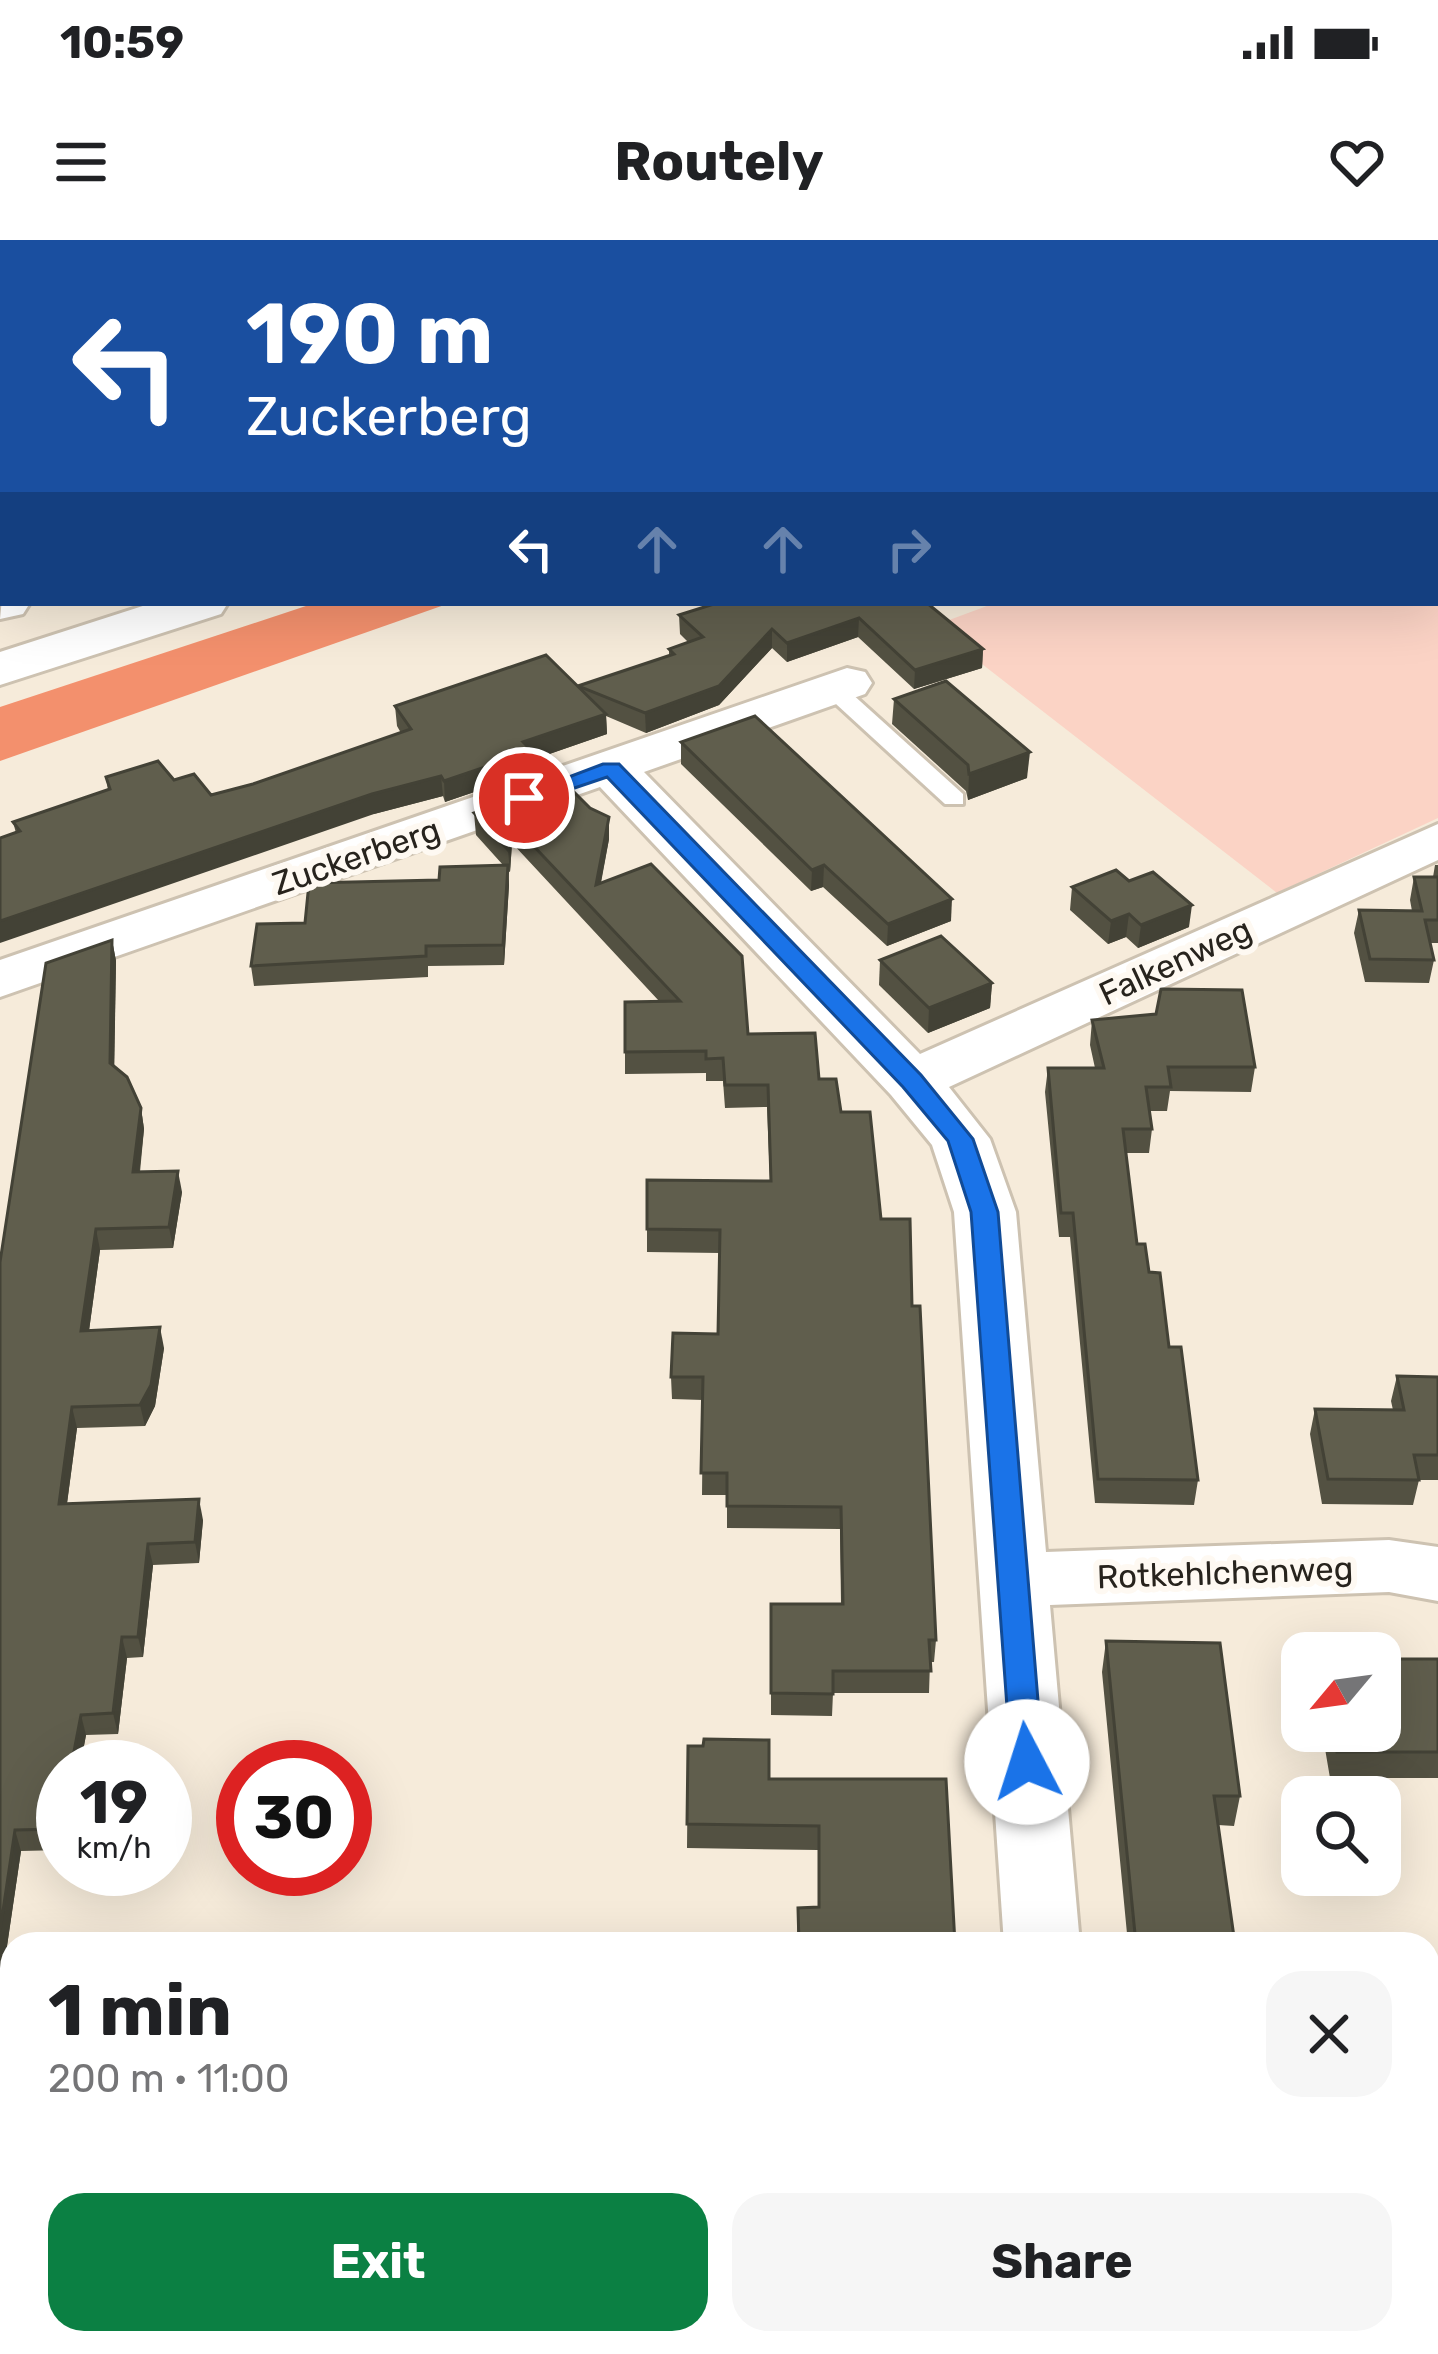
<!DOCTYPE html>
<meta charset="utf-8">
<style>
:root{--surface:#fff;--page:#f6f6f6;--text:#202124;--muted:#757577;--accent:#0b8043}
body{margin:0;font-family:Rubik,sans-serif;background:var(--page);color:var(--text);height:100vh;display:flex;flex-direction:column;font-size:45px;white-space:nowrap}
*{box-sizing:border-box;margin:0}
p{font-size:39px;color:var(--muted)}
.icon{flex:none;width:66px;height:66px;fill:none;stroke:currentColor;stroke-width:2;stroke-linecap:round;stroke-linejoin:round}
.map{position:relative;flex:1;overflow:hidden}
.details{position:absolute;left:0px;top:1692px;width:1440px;height:423px;display:flex;flex-direction:column;background:var(--surface);border-radius:36px 36px 0 0;box-shadow:0 12px 48px #0002}
.details>*{flex:none}
.guide{position:absolute;left:0px;top:0px;width:1440px;height:366px;box-shadow:0 12px 48px #0002;background:#1a4fa0;color:#fff;overflow:hidden}
.needle{width:78px;rotate:241deg}
.fabs{position:absolute;left:1281px;top:1392px;display:grid;gap:24px}
.fabs a{display:grid;place-items:center;width:120px;height:120px;border-radius:24px;background:var(--surface);box-shadow:0 12px 48px #0002;font-size:60px}
.speed{position:absolute;left:36px;top:1500px;display:flex;gap:24px;font-size:60px;font-weight:700;text-align:center}
.speed>*{display:grid;place-content:center;width:156px;height:156px;border-radius:50%;background:var(--surface);box-shadow:0 12px 48px #0002;line-height:1}
.speed small{font-size:30px;font-weight:400}
.speed .limit{border:18px solid #d22;background:#fff;color:#111}
.pin{position:absolute;display:grid;place-items:center;width:102px;height:102px;color:#fff;margin:-51px;border:6px solid #fff;border-radius:50%;box-shadow:0 3px 12px #0007}
.me{position:absolute;width:132px;margin:-66px;rotate:355deg;stroke-linejoin:round;filter:drop-shadow(0 0 9px #0008)}
.turn{display:flex;align-items:center;gap:42px;height:252px;padding:0 48px;font-size:54px}
.turn .icon{width:156px;height:156px;stroke-width:2.5}
.turn b{display:block;font-size:84px;line-height:102px}
.lanes{display:flex;align-items:center;height:114px;padding:0 48px;background:#0003;justify-content:center;gap:60px;direction:ltr}
.lanes .off{opacity:.35}
.round{display:grid;place-items:center;flex:none;width:126px;height:126px;border-radius:36px;background:var(--page)}
.head{display:flex;align-items:center;justify-content:space-between;height:204px;padding:0 48px}
h1{font-size:72px;font-weight:700;line-height:90px}
.button{display:flex;gap:24px;margin-top:auto;padding:24px 48px}
.button a{flex:1;height:138px;border-radius:36px;background:var(--accent);color:#fff;font-size:48px;font-weight:700;line-height:138px;text-align:center}
.button a+a{background:var(--page);color:var(--text)}
.status{display:flex;justify-content:space-between;align-items:center;height:84px;padding:0 60px;background:var(--surface);direction:ltr}
.status svg{height:33px;fill:currentColor}
header{display:flex;justify-content:space-between;align-items:center;height:156px;padding:0 48px;background:var(--surface);font-size:54px;font-weight:700}
.map>svg:first-child{display:block}
.green{fill:#fbd3c5}
.forest{fill:#f3906d}
.lines{fill:none;stroke-linecap:round;stroke-linejoin:round}
.lane-casing{stroke:#cdc2b1;stroke-width:6}
.street-casing{stroke:#cdc2b1;stroke-width:6}
.highway-casing{stroke:#cdc2b1;stroke-width:6}
.path{stroke:#8b8378;stroke-width:6;stroke-dasharray:9 4.5;stroke-linecap:butt}
.lane{fill:#fff;fill-rule:evenodd}
.street{fill:#fff;fill-rule:evenodd}
.highway{fill:#fff;fill-rule:evenodd}
.wall{fill:#535142}
.shaded-wall{fill:#434236}
.building{fill:#605e4d;stroke:#434236;stroke-width:3}
.route{fill:#1a73e8;stroke:#114b97;stroke-width:3}
.labels{text-anchor:middle;stroke-width:12;stroke-linejoin:round;paint-order:stroke}
.street-label{font-size:33px;fill:#27231d;stroke:#fef9f2}
</style>
<div class="status"><b>10:59</b><svg viewBox="0 0 49 12"><path d="M0 12V9h3v3zM5 12V6h3v6zM10 12V3h3v9zM15 12V0h3v12zM26 1h20v11H26zM47 4h2v5h-2z"/></svg></div>
<header><svg class="icon" aria-label="menu" viewBox="0 0 24 24"><path d="M4 6h16M4 12h16M4 18h16"/></svg>Routely<svg class="icon" aria-label="heart" viewBox="0 0 24 24"><path d="M12 20l-8-8c-3-5 5-10 8-4 3-6 11-1 8 4z"/></svg></header>
<div class="map">
<svg width="1438" height="2114" viewBox="0 0 1438 2114">
<rect width="100%" height="100%" fill="#f6ebda"/>
<path class="green" d="M1438 200V578L1277 653 933 386 995 363H1437Z"/>
<path class="forest" d="M315 363H450L0 521V467Z"/>
<g class="lines">
<defs>
<path id="lane" d="M832 441 840 443 963 554V564H945L824 453V443Z"/>
<g id="street">
<path d="M847 428 865 432 872 443 865 454 644 532 920 814 1438 584V620L949 847 990 899 1016 972 1046 1312 1389 1300 1438 1307V1361L1389 1352 1050 1365 1080 1704H1004L954 972 932 905 891 855 600 547 0 757V720Z"/>
<path d="M1033 2103H1117L1119 2114H1033Z"/>
</g>
<g id="highway">
<path d="M3 348V363H30L23 374 0 379Z"/>
<path d="M152 363H228L221 374 0 445V412Z"/>
</g>
</defs>
<use href="#lane" class="lane-casing"/>
<use href="#street" class="street-casing"/>
<use href="#highway" class="highway-casing"/>
<g class="path">
<path d="M513 0 518 3"/>
<path d="M938 3 948 0"/>
</g>
<use href="#lane" class="lane"/>
<use href="#street" class="street"/>
<use href="#highway" class="highway"/>
</g>
<g class="wall">
<path d="M927 363 983 409 982 428 914 449 858 397 787 422 772 408 719 465 646 493 606 476 607 494 532 520 533 532 445 562 443 556 374 574 16 593 13 582 108 550 106 537 174 540 211 555 253 544 401 493 397 486 395 466 578 447 669 415V409L688 402 680 394 679 375Z"/>
<path d="M894 459 1027 538 968 560 966 551 892 484Z"/>
<path d="M681 502 951 681 887 706 823 647 811 651 681 524Z"/>
<path d="M474 573 609 599 601 643 748 794 819 839 841 872 912 1066 936 1400 934 1422H930L929 1453H833L832 1476 771 1475V1364H841L840 1289 727 1288V1255H702L703 1160 672 1159 671 1137 718 1094 720 1013 647 1012V940L770 941 767 867 725 868 723 841H706V833L625 834V812L659 761 512 603 510 632 508 631 509 645 504 725 428 726V737L254 746 251 726 439 640 503 625 476 595Z"/>
<path d="M1435 625H1438V703H1430L1434 720 1429 743 1365 742 1354 693 1359 670 1412 671 1410 660 1414 637H1433Z"/>
<path d="M1072 647 1189 687 1138 708 1126 697 1108 704 1070 670Z"/>
<path d="M112 700 116 721 114 826 141 868 144 889 140 932 182 952 173 1008 100 1010 89 1091 164 1108 155 1166 145 1186 77 1188 67 1264 203 1280 199 1323 153 1325 143 1417 127 1418 118 1494 86 1495 80 1527H63V1610L21 1611 0 1753H12V1992L1 1993 0 1998V1022Z"/>
<path d="M880 720 992 743 990 768 928 793 879 745Z"/>
<path d="M1092 780 1255 827 1251 852 1170 851 1167 871H1150L1152 889 1149 913H1126L1137 1004 1149 1032 1169 1107 1198 1240 1194 1265 1095 1263 1070 997H1059L1045 852 1048 828H1095L1090 805Z"/>
<path d="M1397 1136 1438 1137V1240H1419L1413 1265 1322 1264 1310 1194 1315 1169 1393 1170 1391 1161Z"/>
<path d="M1106 1401 1240 1556 1234 1586 1218 1585 1235 1704H1128L1102 1432Z"/>
<path d="M1438 1419V1538H1330L1322 1491H1380Z"/>
<path d="M688 1506 769 1539 955 1704H797L798 1668 818 1667V1610L687 1608Z"/>
<path d="M1161 2103H1324L1326 2114H1162Z"/>
</g>
<g class="shaded-wall">
<path d="M859 378 858 397 787 422V403Z"/>
<path d="M772 389V408L719 465 646 493 645 473Z"/>
<path d="M983 409 982 428 914 449 915 430Z"/>
<path d="M606 474 607 494 532 520 533 532 445 562 444 541 523 502Z"/>
<path d="M1030 512 1027 538 968 560 969 534Z"/>
<path d="M441 536 443 556 374 574 0 703V681L372 554Z"/>
<path d="M609 577V599L596 667V645Z"/>
<path d="M510 581 512 603 510 632 508 610Z"/>
<path d="M508 625 509 645 504 725 503 705Z"/>
<path d="M824 625 823 647 811 651 812 630Z"/>
<path d="M952 659 951 681 887 706 888 684Z"/>
<path d="M1192 665 1189 687 1138 708 1141 685Z"/>
<path d="M1129 674 1126 697 1108 704 1111 681Z"/>
<path d="M112 700 116 721 114 844 110 823Z"/>
<path d="M992 743 990 768 928 793 929 768Z"/>
<path d="M141 868 144 889 137 953 133 932Z"/>
<path d="M178 931 182 952 173 1008 169 987Z"/>
<path d="M96 989 100 1010 86 1112 81 1091Z"/>
<path d="M160 1087 164 1108 155 1166 145 1186 140 1165Z"/>
<path d="M72 1167 77 1188 64 1285 59 1264Z"/>
<path d="M199 1259 203 1280 199 1323 195 1302Z"/>
<path d="M148 1304 153 1325 143 1417 138 1397Z"/>
<path d="M122 1397 127 1418 118 1494 113 1473Z"/>
<path d="M81 1475 86 1495 80 1527H71Z"/>
<path d="M15 1590 21 1611 0 1754V1691Z"/>
</g>
<g class="building">
<path d="M717 363H927L983 409 915 430 859 378 787 403 772 389 719 446 645 473 578 446 674 414 669 409 703 397 679 375Z"/>
<path d="M546 415 606 474 523 502 532 511 444 541 441 536 372 554 0 681V598L20 591 13 582 110 549 106 537 158 521 174 540 194 534 211 555 253 544 411 489 395 466Z"/>
<path d="M946 441 1030 512 969 534 968 525 894 459Z"/>
<path d="M755 476 952 659 888 684 824 625 812 630 681 502Z"/>
<path d="M564 542 590 568 609 577 596 645 651 624 742 716 748 794 815 793 819 839H836L841 872H870L881 979H910L912 1066H920L936 1400H929L931 1431H833V1454L771 1453V1364H843L841 1267 727 1266V1233H701L703 1137H671L673 1093 718 1094 720 990 647 989V940L771 941 768 845H725L723 818 706 819V811L625 812V762L680 761 510 581 508 610 474 573Z"/>
<path d="M508 625 503 705 426 706V716L251 726 257 684 305 683 309 643 439 640 440 627Z"/>
<path d="M1116 630 1129 641 1153 632 1192 665 1141 685 1129 674 1111 681 1072 647Z"/>
<path d="M1414 637H1438V680H1425L1434 720 1370 719 1359 670 1422 671Z"/>
<path d="M941 696 992 743 929 768 880 720Z"/>
<path d="M112 700 110 823 127 837 141 868 133 932 178 931 169 987 96 989 81 1091 160 1087 151 1145 140 1165 72 1167 59 1264 199 1259 195 1302 148 1304 138 1397H122L113 1473 81 1475 71 1527H63V1573L60 1589 15 1590 0 1691V1022L46 723Z"/>
<path d="M1161 749 1242 750 1255 827H1168L1171 847H1146L1152 889H1123L1137 1004H1145L1149 1032 1160 1033 1169 1107H1181L1198 1240 1098 1239 1073 973H1061L1048 828H1104L1092 780 1156 774Z"/>
<path d="M1397 1136 1438 1137V1215H1414L1419 1240 1328 1239 1315 1169 1404 1170Z"/>
<path d="M1106 1401 1220 1403 1240 1556H1214L1235 1704H1136Z"/>
<path d="M1380 1419H1438V1512H1337L1333 1491H1380Z"/>
<path d="M704 1499 769 1500V1539H946L955 1704H799L798 1668 819 1667V1586L687 1584 688 1506H703Z"/>
<path d="M0 1753H12V1972L0 1973Z"/>
<path d="M869 2103H976L977 2114H870Z"/>
<path d="M1169 2103H1324L1326 2114H1171Z"/>
<rect x="719" y="2108" width="66" height="6"/>
</g>
<path class="route" d="M603 524H619L921 835 973 899 998 972 1043 1522 1038 1531H1016L1011 1522 971 972 948 901 903 847 607 537 524 565 513 558Z"/>
<g class="labels">
<g class="street-label">
<text transform="translate(356 616) rotate(-19)" y="12">Zuckerberg</text>
<text transform="translate(1175 721) rotate(-25)" y="12">Falkenweg</text>
<text transform="translate(1225 1332) rotate(-2)" y="12">Rotkehlchenweg</text>
</g>
</g>
</svg>
<div class="fabs">
<a><svg class="needle" viewBox="-14 -14 28 28"><path d="M0-13l5 13h-10z" fill="#e53935"/><path d="M0 13l5-13h-10z" fill="#757577"/></svg></a>
<a><svg class="icon" aria-label="search" viewBox="0 0 24 24"><circle cx="10" cy="10" r="6"/><path d="M15 15l6 6"/></svg></a>
</div>
<div class="speed"><div>19<small>km/h</small></div><div class="limit">30</div></div>
<div class="pin" style="left:524px;top:558px;background:#d93025"><svg class="icon" aria-label="arrive" viewBox="0 0 24 24"><path d="M6 21V4h12l-3 4 3 4H6"/></svg></div>
<svg class="me" style="left:1027px;top:1522px" viewBox="-20 -20 40 40"><circle r="19" fill="#fff"/><path d="M0-13L10 11 0 6-10 11z" fill="#1a73e8"/></svg>
<div class="guide">
<div class="turn"><svg class="icon" aria-label="left" viewBox="0 0 24 24"><path d="M17 20v-9H6M10 6l-5 5 5 5"/></svg><div><b>190 m</b>Zuckerberg</div></div>
<div class="lanes"><svg class="icon" aria-label="left" viewBox="0 0 24 24"><path d="M17 20v-9H6M10 6l-5 5 5 5"/></svg><svg class="icon off" aria-label="ahead" viewBox="0 0 24 24"><path d="M12 20V5M6 11l6-6 6 6"/></svg><svg class="icon off" aria-label="ahead" viewBox="0 0 24 24"><path d="M12 20V5M6 11l6-6 6 6"/></svg><svg class="icon off" aria-label="right" viewBox="0 0 24 24"><path d="M7 20v-9h11M14 6l5 5-5 5"/></svg></div>
</div>
<section class="details">
<div class="head"><div><h1>1 min</h1><p>200 m · 11:00</p></div><a class="round"><svg class="icon" aria-label="close" viewBox="0 0 24 24"><path d="M6 6l12 12M18 6L6 18"/></svg></a></div>
<div class="button"><a>Exit</a><a>Share</a></div>
</section>
</div>
